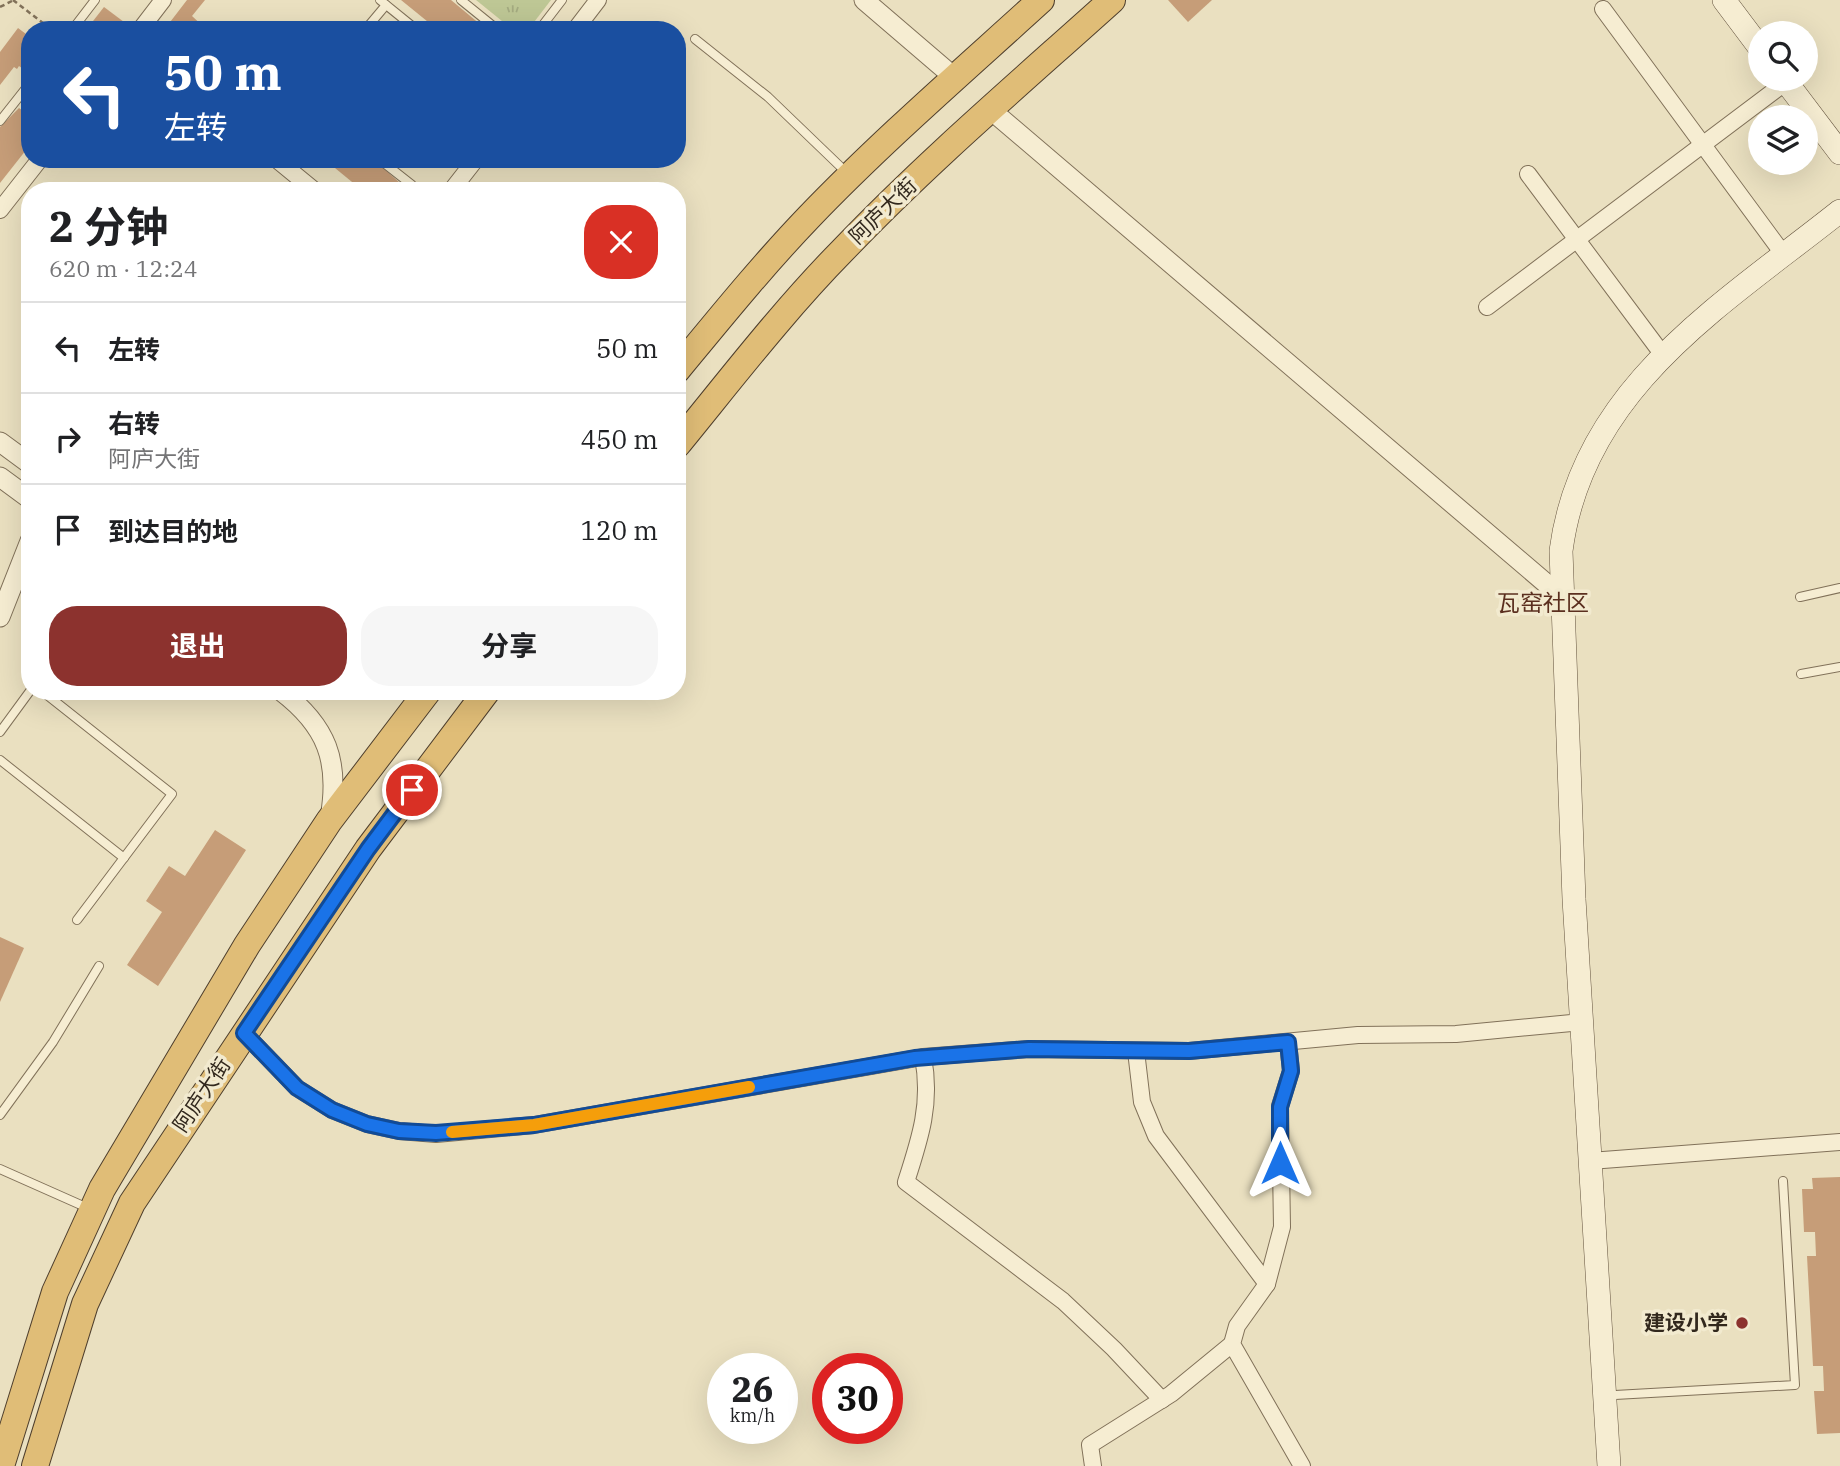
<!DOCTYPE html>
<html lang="zh">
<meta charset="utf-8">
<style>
:root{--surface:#fff;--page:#f6f6f6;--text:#202124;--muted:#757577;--line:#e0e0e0;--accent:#8c322e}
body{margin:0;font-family:"IBM Plex Serif","Noto Sans SC",serif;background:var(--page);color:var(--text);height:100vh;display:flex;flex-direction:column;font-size:26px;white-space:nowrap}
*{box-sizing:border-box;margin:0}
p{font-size:23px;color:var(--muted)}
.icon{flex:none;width:38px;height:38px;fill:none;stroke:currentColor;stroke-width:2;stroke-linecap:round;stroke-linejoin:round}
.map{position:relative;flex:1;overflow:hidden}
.drawer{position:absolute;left:21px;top:182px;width:665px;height:518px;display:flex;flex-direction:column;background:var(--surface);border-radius:28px;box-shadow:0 7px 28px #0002}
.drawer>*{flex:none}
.banner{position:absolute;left:21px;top:21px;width:665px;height:147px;border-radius:28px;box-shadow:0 7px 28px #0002;background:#1a4fa0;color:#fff;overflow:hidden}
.buttons{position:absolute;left:1748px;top:21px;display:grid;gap:14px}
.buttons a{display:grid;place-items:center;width:70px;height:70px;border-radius:50%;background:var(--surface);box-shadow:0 7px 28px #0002;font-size:35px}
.speed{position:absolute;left:707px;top:1353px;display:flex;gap:14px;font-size:35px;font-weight:700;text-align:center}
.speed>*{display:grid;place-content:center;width:91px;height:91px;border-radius:50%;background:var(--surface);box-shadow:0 7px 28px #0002;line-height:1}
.speed small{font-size:18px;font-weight:400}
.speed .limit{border:10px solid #d22;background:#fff;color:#111}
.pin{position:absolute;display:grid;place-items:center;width:60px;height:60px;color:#fff;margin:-30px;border:4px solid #fff;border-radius:50%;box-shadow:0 2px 7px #0007}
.me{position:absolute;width:77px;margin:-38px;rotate:0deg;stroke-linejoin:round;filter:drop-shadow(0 0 5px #0008)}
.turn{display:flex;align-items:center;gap:24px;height:147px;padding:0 28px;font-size:32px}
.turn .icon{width:91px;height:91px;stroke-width:2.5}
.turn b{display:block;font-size:49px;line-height:60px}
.round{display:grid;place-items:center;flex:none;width:74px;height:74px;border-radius:28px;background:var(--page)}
.headline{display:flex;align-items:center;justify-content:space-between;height:119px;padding:0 28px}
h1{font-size:42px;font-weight:700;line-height:52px}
.action{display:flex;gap:14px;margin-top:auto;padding:14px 28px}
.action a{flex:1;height:80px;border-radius:28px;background:var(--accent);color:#fff;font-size:28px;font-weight:700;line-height:80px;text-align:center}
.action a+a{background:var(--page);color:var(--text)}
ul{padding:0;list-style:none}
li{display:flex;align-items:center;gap:21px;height:91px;padding:0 28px;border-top:2px solid var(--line)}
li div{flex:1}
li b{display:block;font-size:26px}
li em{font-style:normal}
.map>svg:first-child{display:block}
.grass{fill:url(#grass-tufts)}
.building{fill:#c69d78}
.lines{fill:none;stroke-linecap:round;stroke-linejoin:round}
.service-casing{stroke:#817159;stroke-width:10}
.minor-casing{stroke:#817159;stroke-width:18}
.tertiary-casing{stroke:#817159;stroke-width:21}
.secondary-casing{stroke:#63523d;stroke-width:24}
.trunk-casing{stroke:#4f3f2d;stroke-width:28}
.path{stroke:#817159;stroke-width:2.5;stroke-dasharray:5 3.5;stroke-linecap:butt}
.service{stroke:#f6edd2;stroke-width:8}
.minor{stroke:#f6edd2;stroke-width:16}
.tertiary{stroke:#f6edd2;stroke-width:19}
.secondary{stroke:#f6edd2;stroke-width:23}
.trunk{stroke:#e0bd77;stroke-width:26}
.route-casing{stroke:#114b97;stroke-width:18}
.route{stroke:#1a73e8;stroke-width:12}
.slow{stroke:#f59e0b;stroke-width:12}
.poi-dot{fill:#8c322e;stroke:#f2eacf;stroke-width:2.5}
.labels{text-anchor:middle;stroke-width:7;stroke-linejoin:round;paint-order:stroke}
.street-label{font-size:21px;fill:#32281d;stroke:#f2eacf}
.poi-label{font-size:21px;font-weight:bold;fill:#32281d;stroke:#f2eacf;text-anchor:end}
.neighbourhood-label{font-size:23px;fill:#5b2f1f;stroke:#f2eacf}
</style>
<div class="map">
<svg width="1840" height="1466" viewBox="0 0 1840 1466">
<defs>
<pattern id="grass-tufts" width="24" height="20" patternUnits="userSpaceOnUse" patternTransform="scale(1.75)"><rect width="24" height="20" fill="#bec795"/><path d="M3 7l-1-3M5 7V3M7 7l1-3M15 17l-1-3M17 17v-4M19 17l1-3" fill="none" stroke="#a4ab80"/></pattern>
</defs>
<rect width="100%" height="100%" fill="#eae0c0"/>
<path class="grass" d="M476 0H551L528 30H513Z"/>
<g class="building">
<path d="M187 0H205L192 16 207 30H164Z"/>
<path d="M401 0H451L487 30H438Z"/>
<path d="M1168 0H1212L1188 22Z"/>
<path d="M104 7 124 22 119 30H86Z"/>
<path d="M18 28 30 37V74L19 66 17 69 14 67 0 85V52Z"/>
<path d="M19 108 30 116V145L0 183V127Z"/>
<path d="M324 159H373L409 191H363Z"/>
<path d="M215 830 246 850 158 986 127 965 162 912 146 901 169 866 185 876Z"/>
<path d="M0 937 24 948 0 1002Z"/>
<path d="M1840 1177V1433L1817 1434 1814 1391H1824L1823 1366H1813L1807 1256H1816L1815 1232H1804L1802 1189H1813L1812 1178Z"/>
</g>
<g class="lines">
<defs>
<g id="service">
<path d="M380 0 417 30"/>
<path d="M461 0 498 30"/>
<path d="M213 28 215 30"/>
<path d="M72 30 95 0"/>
<path d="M365 30 386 5"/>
<path d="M539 30 562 0"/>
<path d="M695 39 768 97 847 173"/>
<path d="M0 121 30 83"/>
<path d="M379 159 412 185"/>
<path d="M1800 597 1840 588"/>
<path d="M1801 674 1840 667"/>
<path d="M42 691 172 794 77 920"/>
<path d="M0 732 30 691"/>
<path d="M0 760 124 858"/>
<path d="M0 1115 53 1042 99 966"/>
<path d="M0 1169 90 1209"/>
<path d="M1615 1395 1795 1385 1783 1181"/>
</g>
<g id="minor">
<path d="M1603 9 1784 255"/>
<path d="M140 30 163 0"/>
<path d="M575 30 598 0"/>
<path d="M276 159 315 191"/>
<path d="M1528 174 1663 355"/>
<path d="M451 191 476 159"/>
<path d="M0 210 40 159"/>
<path d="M1487 307 1786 82"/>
<path d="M244 1033 297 1088 332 1110 367 1124 399 1131 436 1134 534 1125 923 1057 1029 1049 1189 1051 1358 1035 1456 1034 1582 1022"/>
<path d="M1288 1042 1291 1071 1280 1106 1282 1227 1267 1284 1237 1326 1232 1344 1302 1466"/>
<path d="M1136 1051 1142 1102 1156 1136 1267 1284"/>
<path d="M923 1057C932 1103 920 1139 906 1182L1063 1301 1114 1349 1162 1400"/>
<path d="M1590 1161 1840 1142"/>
<path d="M1093 1466 1090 1445 1171 1394 1232 1344"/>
</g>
<g id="tertiary">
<path d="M864 0 955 78"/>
<path d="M991 110 1562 597"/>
<path d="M0 442 30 464"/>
<path d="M0 477 30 499"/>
<path d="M0 617 30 541"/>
<path d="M281 691C327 726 340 761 330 818"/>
</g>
<g id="secondary">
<path d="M1724 0 1760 48"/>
<path d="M1784 79 1840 153"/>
<path d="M1609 1466 1574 899 1561 551C1582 388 1722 305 1840 211"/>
</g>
<g id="trunk">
<path d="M677 370C720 318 762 266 809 217 882 141 963 71 1041 0"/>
<path d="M677 445C731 379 783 311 843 250 927 162 1021 82 1112 0"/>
<path d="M1 1466 55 1292 102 1189 247 945 329 821 428 691"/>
<path d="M35 1466 85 1304 132 1203 368 849 487 691"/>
</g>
</defs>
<use href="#service" class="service-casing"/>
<use href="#minor" class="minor-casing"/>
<use href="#tertiary" class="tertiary-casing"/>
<use href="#secondary" class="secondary-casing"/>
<use href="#trunk" class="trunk-casing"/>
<g class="path">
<path d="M13 0 52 30"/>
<path d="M0 7 12 1"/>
</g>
<use href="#service" class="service"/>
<use href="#minor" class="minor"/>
<use href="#tertiary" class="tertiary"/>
<use href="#secondary" class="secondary"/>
<use href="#trunk" class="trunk"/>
</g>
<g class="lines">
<defs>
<path id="route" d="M412 790 368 849 244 1033 297 1088 332 1110 367 1124 399 1131 436 1133 534 1125 915 1058 1029 1049 1189 1051 1288 1042 1291 1071 1280 1107V1163"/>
</defs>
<use href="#route" class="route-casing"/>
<use href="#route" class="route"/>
<path class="slow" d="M452 1132 534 1125 749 1087"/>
</g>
<circle class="poi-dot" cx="1742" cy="1323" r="7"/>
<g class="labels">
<g class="street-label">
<text transform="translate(883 211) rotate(-44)" y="7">阿庐大街</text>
<text transform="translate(202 1095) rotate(-56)" y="7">阿庐大街</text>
</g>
<g class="poi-label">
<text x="1728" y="1330">建设小学</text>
</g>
<g class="neighbourhood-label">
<text x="1543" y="611">瓦窑社区</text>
</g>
</g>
</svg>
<div class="buttons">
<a><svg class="icon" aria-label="search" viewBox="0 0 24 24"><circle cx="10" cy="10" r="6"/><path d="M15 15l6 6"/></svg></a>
<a><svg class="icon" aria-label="layers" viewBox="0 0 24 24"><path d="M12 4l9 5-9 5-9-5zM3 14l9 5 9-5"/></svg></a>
</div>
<div class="speed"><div>26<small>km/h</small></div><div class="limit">30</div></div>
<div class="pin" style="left:412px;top:790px;background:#d93025"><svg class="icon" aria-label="arrive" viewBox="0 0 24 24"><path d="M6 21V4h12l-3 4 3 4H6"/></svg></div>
<svg class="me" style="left:1280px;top:1163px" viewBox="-20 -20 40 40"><path d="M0-17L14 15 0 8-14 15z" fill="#1a73e8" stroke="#fff" stroke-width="4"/></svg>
<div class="banner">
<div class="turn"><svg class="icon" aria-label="left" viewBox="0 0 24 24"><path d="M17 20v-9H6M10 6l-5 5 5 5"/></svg><div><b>50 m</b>左转</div></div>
</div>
<section class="drawer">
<div class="headline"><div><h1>2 分钟</h1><p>620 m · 12:24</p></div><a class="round" style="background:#d93025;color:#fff"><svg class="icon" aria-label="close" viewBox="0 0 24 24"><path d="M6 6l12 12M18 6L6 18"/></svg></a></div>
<ul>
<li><svg class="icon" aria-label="left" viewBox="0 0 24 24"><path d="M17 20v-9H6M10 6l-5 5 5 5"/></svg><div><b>左转</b></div><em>50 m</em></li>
<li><svg class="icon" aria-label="right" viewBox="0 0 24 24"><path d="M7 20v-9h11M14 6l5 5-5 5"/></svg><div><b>右转</b><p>阿庐大街</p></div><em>450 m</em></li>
<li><svg class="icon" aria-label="arrive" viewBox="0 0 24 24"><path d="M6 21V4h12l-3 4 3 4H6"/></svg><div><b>到达目的地</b></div><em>120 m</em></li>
</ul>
<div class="action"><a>退出</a><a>分享</a></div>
</section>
</div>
